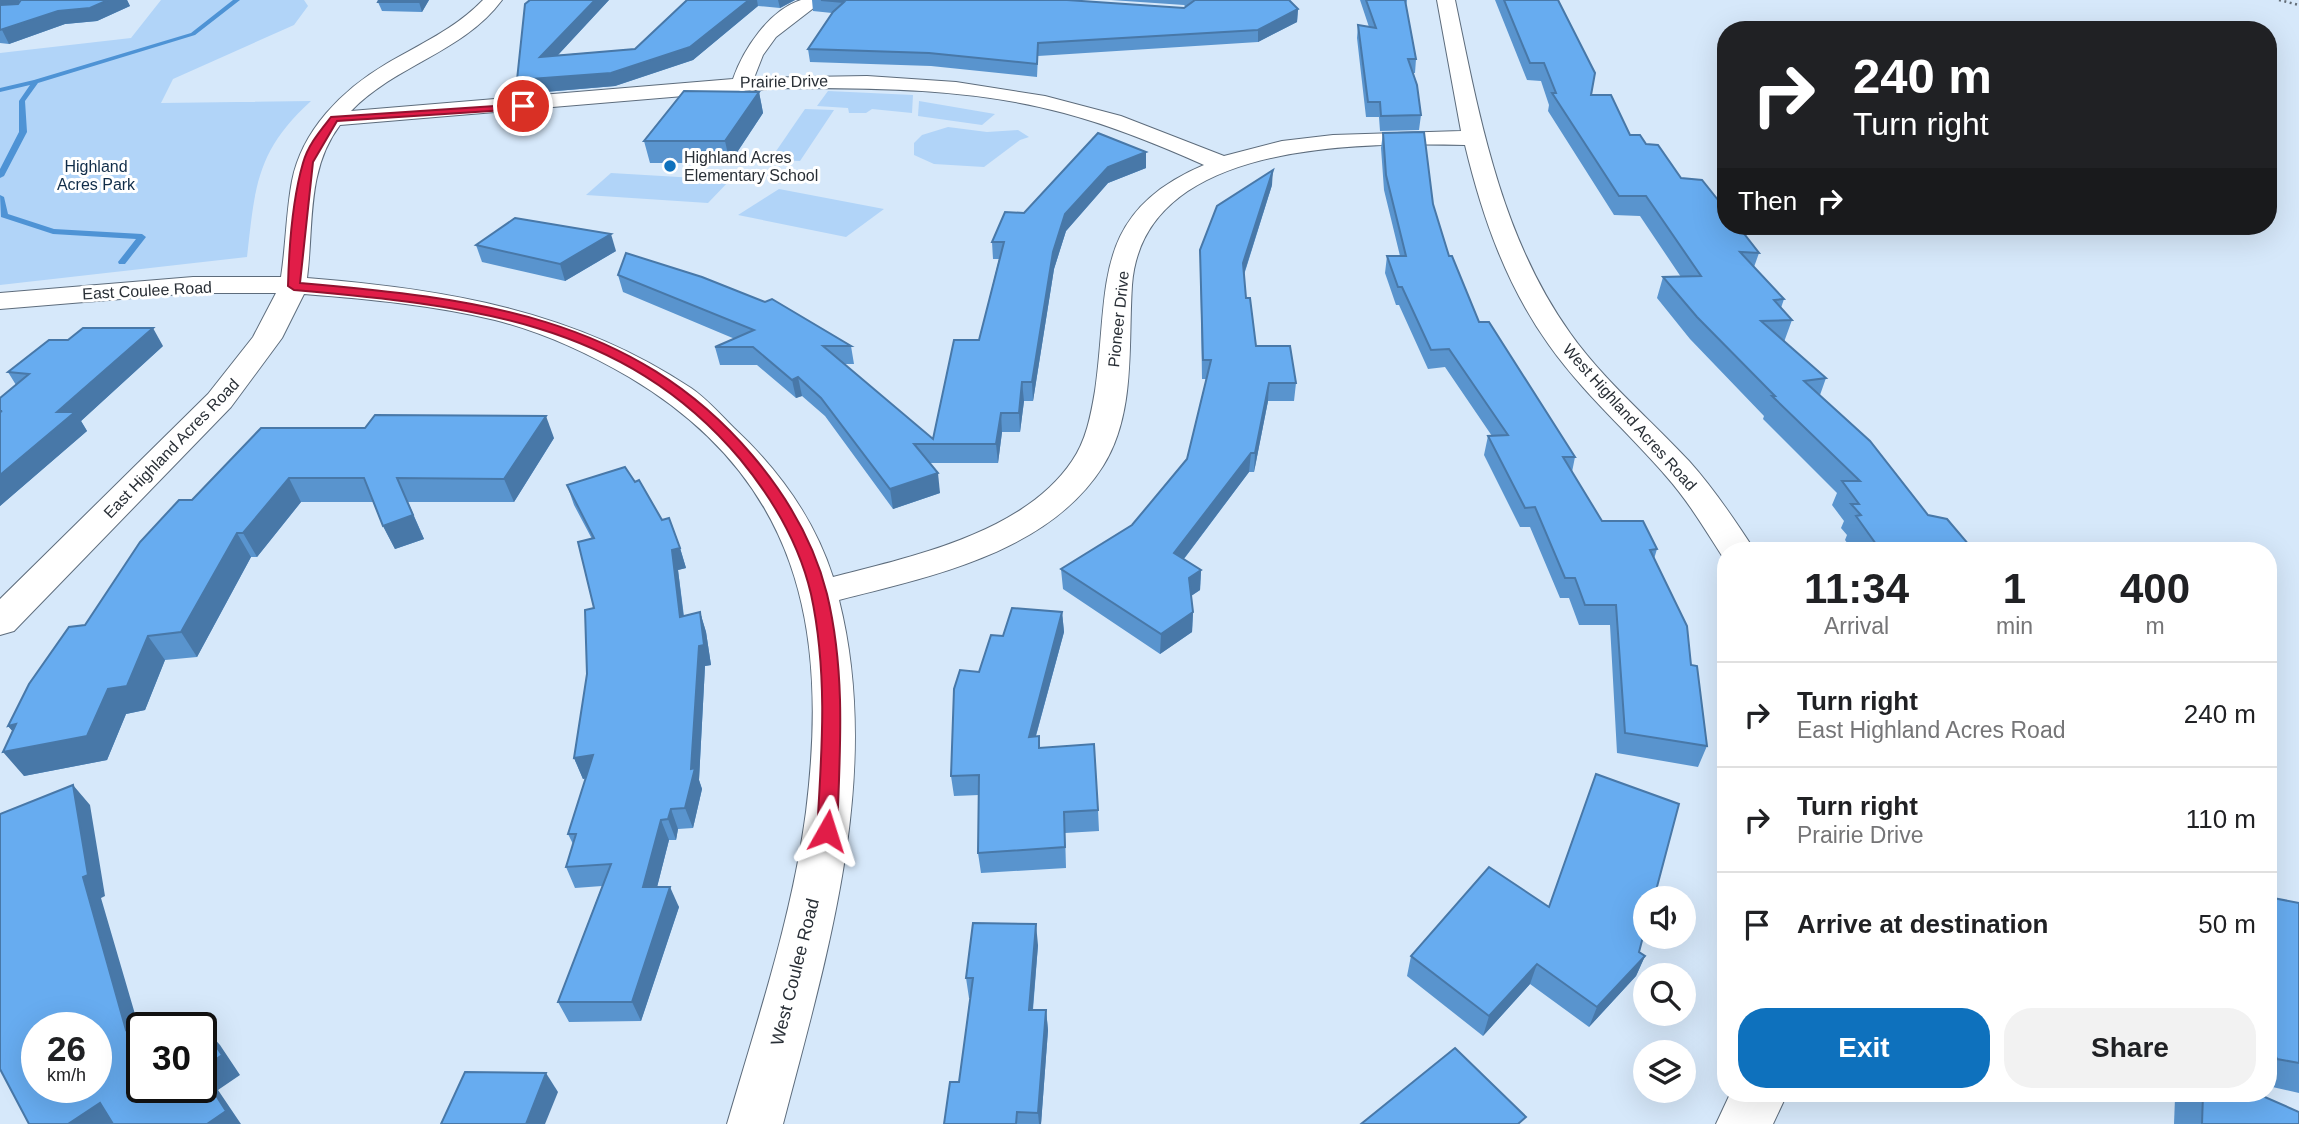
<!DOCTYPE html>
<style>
:root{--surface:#fff;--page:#f2f2f2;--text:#202124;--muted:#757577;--line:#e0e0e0;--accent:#0e71bd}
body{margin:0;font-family:Helvetica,sans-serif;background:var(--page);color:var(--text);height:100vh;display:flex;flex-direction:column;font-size:26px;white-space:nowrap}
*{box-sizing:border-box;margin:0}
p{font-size:23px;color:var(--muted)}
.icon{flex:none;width:38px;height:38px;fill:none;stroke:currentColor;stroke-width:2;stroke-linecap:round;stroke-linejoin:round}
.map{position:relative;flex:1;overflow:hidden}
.details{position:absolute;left:1717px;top:542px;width:560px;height:560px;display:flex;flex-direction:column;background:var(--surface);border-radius:28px;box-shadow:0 7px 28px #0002}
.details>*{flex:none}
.guide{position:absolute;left:1717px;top:21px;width:560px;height:214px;border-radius:28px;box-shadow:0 7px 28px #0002;background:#202124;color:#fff;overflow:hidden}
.controls{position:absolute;left:1633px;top:886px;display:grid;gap:14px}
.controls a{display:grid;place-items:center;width:63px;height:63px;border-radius:50%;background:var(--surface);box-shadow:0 7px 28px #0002;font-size:35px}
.speed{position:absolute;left:21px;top:1012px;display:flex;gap:14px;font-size:35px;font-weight:700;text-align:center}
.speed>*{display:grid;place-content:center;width:91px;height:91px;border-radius:50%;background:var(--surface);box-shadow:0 7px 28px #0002;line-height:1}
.speed small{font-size:18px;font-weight:400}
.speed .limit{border:4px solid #111;border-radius:10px;background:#fff;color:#111}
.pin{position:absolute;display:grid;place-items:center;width:60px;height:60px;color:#fff;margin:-30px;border:4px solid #fff;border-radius:50%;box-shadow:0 2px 7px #0007}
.me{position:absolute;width:77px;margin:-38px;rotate:6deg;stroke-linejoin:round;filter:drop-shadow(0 0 5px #0008)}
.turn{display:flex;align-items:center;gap:24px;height:147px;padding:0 21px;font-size:32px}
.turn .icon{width:91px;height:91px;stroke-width:2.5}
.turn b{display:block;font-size:49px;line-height:60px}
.then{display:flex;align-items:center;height:66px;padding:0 21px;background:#0003;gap:14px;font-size:26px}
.eta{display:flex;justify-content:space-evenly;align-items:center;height:119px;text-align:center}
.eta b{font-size:42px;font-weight:600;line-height:49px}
.button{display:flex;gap:14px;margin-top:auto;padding:14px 21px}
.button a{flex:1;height:80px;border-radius:28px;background:var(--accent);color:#fff;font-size:28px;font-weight:600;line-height:80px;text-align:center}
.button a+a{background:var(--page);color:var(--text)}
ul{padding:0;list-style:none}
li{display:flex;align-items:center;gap:21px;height:105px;padding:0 21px;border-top:2px solid var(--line)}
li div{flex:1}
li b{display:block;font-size:26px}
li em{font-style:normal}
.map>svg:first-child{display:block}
.green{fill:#b1d4f8}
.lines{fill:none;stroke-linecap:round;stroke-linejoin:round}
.stream{fill:#4e93d5;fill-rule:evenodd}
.street-casing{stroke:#5d6c7c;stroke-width:2}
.street{fill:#fff;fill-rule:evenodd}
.rail{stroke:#636d77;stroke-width:2.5;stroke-dasharray:2 3.5;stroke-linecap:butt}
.wall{fill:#5994ce}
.shaded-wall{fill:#4878a8}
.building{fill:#67acf0;stroke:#4878a8;stroke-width:2;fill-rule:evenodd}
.route{fill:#e11d48;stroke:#92132f;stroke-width:2}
.poi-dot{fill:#0e71bd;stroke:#fff;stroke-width:2.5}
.labels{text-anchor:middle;stroke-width:6;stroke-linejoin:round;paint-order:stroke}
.far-street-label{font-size:16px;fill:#292f36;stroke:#fff}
.far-poi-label{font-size:16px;fill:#292f36;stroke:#fff;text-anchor:start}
.far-park-label{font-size:16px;fill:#102d49;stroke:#fff}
.street-label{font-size:18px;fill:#292f36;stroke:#fff}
</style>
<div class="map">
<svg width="2299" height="1124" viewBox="0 0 2299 1124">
<rect width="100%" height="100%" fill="#d6e8fa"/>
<g class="green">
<path d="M161 0H304L308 6 294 25 173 79 161 103 311 101C256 151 255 187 247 257L0 285V53L131 38Z"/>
<path d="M828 91 913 95 912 113 872 109 866 113H849L848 108 817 106Z"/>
<path d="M919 101 995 114 982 125 918 116Z"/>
<path d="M805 109 834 110 800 161 770 160Z"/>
<path d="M948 127 987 132 1018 130 1029 137 1020 140 984 167 934 164 914 155V143L922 135Z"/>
<path d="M611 173 730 180 708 203 586 195Z"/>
<path d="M779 189 884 209 846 237 738 215Z"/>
</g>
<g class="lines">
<g class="stream">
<path d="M233 0H240L195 35 38 83 25 101 27 132 4 176 0 178V169L19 132V101L30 85 0 92V88L34 80 191 33Z"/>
<path d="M0 195 4 197 8 214 54 229 142 234 146 237 125 264H119L118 262 136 239 53 234 1 217Z"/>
</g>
<defs>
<g id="street">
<path d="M483 0H502C464 52 395 65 351 111L733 79C743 50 769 10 801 0 808 0 817 0 824 0L776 37 763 55 754 78 867 76 956 82 1045 96 1121 116 1224 156 1282 141 1333 135 1461 131 1437 0H1455C1479 115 1500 235 1570 333 1604 381 1650 419 1689 461 1714 489 1735 520 1755 551H1726L1724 559C1706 531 1689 502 1666 476 1628 432 1583 393 1549 345 1506 285 1482 216 1465 145 1359 143 1143 140 1132 285 1128 344 1136 414 1103 466 1048 553 931 576 839 600 883 775 827 955 783 1124H727C757 1021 792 918 806 812 829 627 799 478 629 377 588 353 542 332 495 320 432 305 368 299 304 294L282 338 231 407 14 631 0 635V599L208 394 253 337 276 293H193L0 309V293L193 277H281C286 245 286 213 292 181 302 130 342 90 386 64 420 44 455 29 483 0ZM779 88C874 88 972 88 1064 113 1113 126 1159 145 1204 165 1089 214 1110 289 1095 391 1091 415 1086 441 1072 461 1024 533 911 557 833 577 814 518 779 470 734 428 721 415 707 399 691 388 574 310 445 289 307 278 314 225 306 170 340 125Z"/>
<path d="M1730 1094H1787L1773 1124H1716Z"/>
</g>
</defs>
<use href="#street" class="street-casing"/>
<use href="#street" class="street"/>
<path class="rail" d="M2279 0 2299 5"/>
</g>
<g class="wall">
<path d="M0 0H127L130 6 97 21 65 24 9 44 0 43Z"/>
<path d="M429 0 422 12 382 11 378 2Z"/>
<path d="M530 0H609L558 55 635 49 687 0H795L780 8 758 6 693 60 615 86 521 94 517 80Z"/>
<path d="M812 0H1067L1184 8 1186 7 1184 5 1111 0H1289L1298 9 1297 22 1258 42 1038 56 1037 77 931 66 810 62 808 49 832 13 813 11Z"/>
<path d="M1360 0H1407L1406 5 1416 59 1415 73H1413L1421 115 1419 130 1380 131 1379 117H1366L1357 38 1358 25 1369 27Z"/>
<path d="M1495 0H1558L1591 95 1630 135 1646 144 1759 253 1754 267 1784 299 1781 308 1792 320 1784 342 1826 378 1820 395 1928 515 1973 551H1853L1845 540 1847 535 1841 528 1844 521 1832 505 1837 493 1763 419 1764 416 1690 339 1657 298 1663 277H1681L1640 216 1614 215 1548 111 1549 105 1541 81 1527 80Z"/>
<path d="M759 92 763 113 730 163H650L644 141Z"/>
<path d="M1383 133 1433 204 1449 256 1479 322 1575 457 1572 472 1602 521 1657 549 1654 559 1691 665 1707 746 1698 767 1617 753 1610 625H1579L1569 598H1560L1530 527H1520L1484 455 1488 436H1492L1445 367 1428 369 1399 305H1396L1385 273 1387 256H1400L1384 190 1381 148Z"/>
<path d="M1146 152V168L1108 183 1066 231 1054 269 1033 401H1024L1020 432H1002L998 463H929L940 493 893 509 825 416 802 396 796 398 757 365H720L715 347 735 339 623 292 618 275 851 346 854 364H844L933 439 979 340 999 259H993L992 242 1024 213Z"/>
<path d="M1272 185 1244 275 1246 298 1256 346 1296 383 1294 401H1268L1254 472H1249L1184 559 1201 570 1200 590 1191 596 1193 612 1192 632 1160 654 1063 589 1061 569 1132 525 1187 459 1206 379H1202L1200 250Z"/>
<path d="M476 245 616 251 565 281 482 262Z"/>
<path d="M163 346 81 421 87 431 0 506V398L16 385 8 372Z"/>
<path d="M261 428 554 438 514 502H408L424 539 395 549 383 526 373 502H301L257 557H251L197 657 165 660 145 710 126 714 107 760 24 776 13 731 8 726 85 625 192 500Z"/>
<path d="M635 482 662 520 680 548 686 568 678 570 684 616 700 612 706 632 711 665 705 666 699 780 702 789 693 828 678 829 676 840H669L657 887 679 907 641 1021 569 1022 558 1002 602 886 575 888 566 867 573 844 568 834 586 778 583 779 574 758 587 674 594 608 592 539 574 505 567 485Z"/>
<path d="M1062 612 1064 632 1036 736 1040 748 1098 810 1099 831 1065 833 1066 868 981 873 978 853 979 795 954 796 951 776 979 672 1003 636Z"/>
<path d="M2268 897 2299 903V1093L2268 1086Z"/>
<path d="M1549 907 1639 952 1645 956 1636 976 1589 1027 1530 984 1483 1036 1407 976 1411 956Z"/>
<path d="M1038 945 1033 1010H1046L1048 1030 1041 1124H944L959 1082 970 998H969L966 978Z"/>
<path d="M2180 1094H2258L2299 1124H2174L2175 1098Z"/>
</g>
<g class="shaded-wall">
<path d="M0 0H19L20 3 0 7Z"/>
<path d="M108 0H127L130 6 97 21 65 24 9 44 2 30 58 11Z"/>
<path d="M420 0H429L422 12 419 2Z"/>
<path d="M595 0H609L544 70 540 57Z"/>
<path d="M749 0H757L758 6 693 60 615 86 521 94 517 80 690 47Z"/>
<path d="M778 0H795L780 8Z"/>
<path d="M1298 9 1297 22 1258 42V30Z"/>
<path d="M759 92 763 113 730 163 725 141Z"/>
<path d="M1146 152V168L1108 183 1066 231 1054 269 1033 401 1032 382 1053 252 1065 214 1108 167Z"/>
<path d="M1273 170 1272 185 1242 280 1243 263Z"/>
<path d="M611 234 616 251 565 281 560 264Z"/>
<path d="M153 328 163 346 81 421 87 431 0 506V475L57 412Z"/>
<path d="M798 377 802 396 796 398 792 380Z"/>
<path d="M1022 382 1024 401 1020 432 1019 413Z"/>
<path d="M1269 383 1268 401 1254 472 1255 453Z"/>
<path d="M1001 413 1002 432 998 463 996 444Z"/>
<path d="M546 416 554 438 514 502 504 479Z"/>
<path d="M1251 453 1249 472 1173 573 1174 553Z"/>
<path d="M938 473 940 493 893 509 890 489Z"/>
<path d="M289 478 301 502 257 557 243 533Z"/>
<path d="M397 478 424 539 395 549 383 526Z"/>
<path d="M237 533 251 557 197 657 181 632Z"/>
<path d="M680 548 686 568 678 570 686 637 680 617 672 550Z"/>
<path d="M1201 570 1200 590 1188 598 1189 578Z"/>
<path d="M700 612 706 632 711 665 705 666 699 780 702 789 693 828 685 808Z"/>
<path d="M1062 612 1064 632 1030 757 1029 737Z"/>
<path d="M1193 612 1192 632 1160 654 1161 634Z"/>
<path d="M148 636 165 660 145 710 126 714 107 760 24 776 3 752 26 747 8 726 108 689Z"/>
<path d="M593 755 602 775 583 779 574 758Z"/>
<path d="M73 785 90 805 105 896 101 898 142 1038 126 1030 83 877Z"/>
<path d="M671 809 678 829 676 840 668 819Z"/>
<path d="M661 820 669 840 652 907 643 887Z"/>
<path d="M670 887 679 907 641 1021 632 1002Z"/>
<path d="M1036 924 1038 945 1031 1029 1029 1010Z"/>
<path d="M1645 956 1636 976 1589 1027 1597 1007Z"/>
<path d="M1537 964 1530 984 1483 1036 1489 1016Z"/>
<path d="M1046 1010 1048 1030 1041 1124H1039L1038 1113Z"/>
<path d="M202 1025 220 1045 240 1075 218 1090 241 1124H207L201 1072Z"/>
<path d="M546 1073 558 1092 545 1124H526Z"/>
<path d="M100 1103 117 1124H68Z"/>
</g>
<g class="building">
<path d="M21 0H108L90 8 58 11 0 30V5L18 4Z"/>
<path d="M379 0H420L419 2H378Z"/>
<path d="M530 0H595L540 57 635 49 687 0H749L690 47 611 73 517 80 525 4Z"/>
<path d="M821 0H1067L1184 8 1195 0H1289L1298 9 1258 30 1038 43 1037 64 929 53 808 49 833 12 844 2Z"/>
<path d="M1366 0H1405L1416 59H1408L1417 85 1421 115 1381 116 1380 102H1368L1358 25 1376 28Z"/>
<path d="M1504 0H1558L1595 73 1591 95H1611L1630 135H1640L1646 144 1658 145 1681 178 1702 180 1726 210V226H1738L1759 253 1740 252 1784 299 1774 300 1792 320 1761 321 1826 378 1804 381 1870 441 1928 515 1947 519 1970 546 1973 551H1881L1856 516 1861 515 1851 504H1859L1842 481H1860L1772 396H1775L1697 317 1663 277 1701 276 1646 196H1619L1552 93H1556L1544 63H1530Z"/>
<path d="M684 91 759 92 725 141H644Z"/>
<path d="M1424 132 1433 204 1449 256H1452L1479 322H1489L1575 457H1563L1602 521H1643L1657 549 1650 550 1687 626 1691 665 1697 666 1707 746 1625 733 1616 605H1585L1575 578H1565L1535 507 1525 508 1488 436 1508 435 1449 349 1431 350 1402 287H1398L1387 256H1406L1386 175 1383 133Z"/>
<path d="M1098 133 1146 152 1108 167 1065 214 1053 252 1032 382H1022L1019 413H1001L996 444H914L938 473 890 489 821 398 798 377 792 380 753 347H715L754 330 618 275 626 253 702 277 765 302 772 299 851 346H823L933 439 954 340H979L1004 242H992L1005 212 1024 213Z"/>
<path d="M1273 170 1243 263 1246 298H1250L1256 346H1290L1296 383H1269L1255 453H1251L1174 553 1201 570 1189 578 1193 612 1161 634 1061 569 1132 525 1187 459 1211 360H1203L1200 250 1217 206Z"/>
<path d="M515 218 611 234 560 264 476 245Z"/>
<path d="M83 328H153L57 412H75L0 475V412L2 411H0V398L29 374 8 372 49 340H68Z"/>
<path d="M375 415 546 416 504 479 397 478 413 515 383 526 364 478H289L243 533H237L181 632 148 636 127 686 108 689 87 736 3 752 16 724 8 726 29 684 69 627 85 625 140 542 179 500H192L261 428H365Z"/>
<path d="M625 467 635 482 639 480 662 520 669 518 680 548 672 550 680 617 700 612 704 645 699 646 691 769 695 768 685 808 671 809 668 819 661 820 643 887H670L632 1002H558L611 864 566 867 576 834H568L593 755 574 758 587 674 585 610 594 608 578 542 594 538 567 485Z"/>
<path d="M1012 608 1062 612 1029 737 1039 736V748L1094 744 1098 810 1064 812 1065 847 978 853 979 775 951 776 954 689 960 670 979 672 991 635 1003 636Z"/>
<path d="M1596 774 1679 804 1654 898H1645V929L1639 952 1645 956 1597 1007 1537 964 1489 1016 1411 956 1489 867 1549 907Z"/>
<path d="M73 785 88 875 83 877 126 1030 149 1015 157 1027H142V1087H201V1072L226 1111 207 1124H113L100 1103 68 1124H29L0 1069V814ZM37 1027H96V1087H37Z"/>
<path d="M2268 897 2299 903V1063L2277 1059 2268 1038Z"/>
<path d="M973 923 1036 924 1029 1010H1046L1038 1113 1017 1112 1016 1124H944L950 1082H959L973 978H966Z"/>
<path d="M173 1022 176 1027H165Z"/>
<path d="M202 1025 222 1055 201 1070V1027H199Z"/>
<path d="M1455 1048 1526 1117 1518 1124H1361Z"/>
<path d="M465 1072 546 1073 526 1124H441Z"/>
<path d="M2203 1094H2258L2299 1112V1124H2202Z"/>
</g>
<path class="route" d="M526 104 523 109 337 121 313 162 300 283C472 298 633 315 752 455 786 495 814 542 827 594 846 673 840 751 837 831L834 837H820L817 831C822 751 828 673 811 594 799 543 773 499 740 459 623 320 464 305 294 290L288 286C289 247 292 201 303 163 308 145 320 131 331 117Z"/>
<circle class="poi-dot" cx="670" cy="166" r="7"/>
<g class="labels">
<g class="far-street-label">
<text transform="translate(784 81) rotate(-1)" y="6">Prairie Drive</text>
<text transform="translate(147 290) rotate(-3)" y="6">East Coulee Road</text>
<text transform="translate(1118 319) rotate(-84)" y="6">Pioneer Drive</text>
<text transform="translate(1630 417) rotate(48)" y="6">West Highland Acres Road</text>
<text transform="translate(171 448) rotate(-46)" y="6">East Highland Acres Road</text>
</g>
<g class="far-poi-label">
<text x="684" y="163">Highland Acres<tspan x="684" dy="18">Elementary School</tspan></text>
</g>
<g class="far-park-label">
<text x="96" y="172">Highland<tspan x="96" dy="18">Acres Park</tspan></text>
</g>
<g class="street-label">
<text transform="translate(795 972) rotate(-76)" y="6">West Coulee Road</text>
</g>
</g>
</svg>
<div class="controls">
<a><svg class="icon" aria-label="sound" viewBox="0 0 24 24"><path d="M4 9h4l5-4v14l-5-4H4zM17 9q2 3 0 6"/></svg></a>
<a><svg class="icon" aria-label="search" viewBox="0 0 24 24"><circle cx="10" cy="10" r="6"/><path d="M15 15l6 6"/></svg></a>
<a><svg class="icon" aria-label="layers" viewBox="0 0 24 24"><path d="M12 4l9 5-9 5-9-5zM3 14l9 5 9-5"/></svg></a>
</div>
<div class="speed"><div>26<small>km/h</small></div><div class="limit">30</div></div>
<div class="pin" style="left:523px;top:106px;background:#d93025"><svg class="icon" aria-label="arrive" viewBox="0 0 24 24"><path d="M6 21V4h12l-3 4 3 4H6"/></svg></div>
<svg class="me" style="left:827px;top:831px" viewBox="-20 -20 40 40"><path d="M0-17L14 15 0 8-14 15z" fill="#e11d48" stroke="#fff" stroke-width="4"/></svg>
<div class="guide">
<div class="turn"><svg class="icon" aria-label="right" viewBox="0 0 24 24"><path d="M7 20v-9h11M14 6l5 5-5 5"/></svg><div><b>240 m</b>Turn right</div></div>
<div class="then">Then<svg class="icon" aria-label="right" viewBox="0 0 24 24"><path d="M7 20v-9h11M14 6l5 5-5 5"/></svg></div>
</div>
<section class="details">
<div class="eta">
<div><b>11:34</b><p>Arrival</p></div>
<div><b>1</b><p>min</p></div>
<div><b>400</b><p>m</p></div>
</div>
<ul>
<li><svg class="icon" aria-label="right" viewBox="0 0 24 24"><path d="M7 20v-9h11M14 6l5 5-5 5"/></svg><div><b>Turn right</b><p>East Highland Acres Road</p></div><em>240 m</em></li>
<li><svg class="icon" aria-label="right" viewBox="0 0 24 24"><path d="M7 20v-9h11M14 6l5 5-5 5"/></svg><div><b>Turn right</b><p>Prairie Drive</p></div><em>110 m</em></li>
<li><svg class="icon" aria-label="arrive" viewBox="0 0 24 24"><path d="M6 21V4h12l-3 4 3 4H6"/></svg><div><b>Arrive at destination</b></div><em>50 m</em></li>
</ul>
<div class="button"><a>Exit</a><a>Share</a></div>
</section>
</div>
